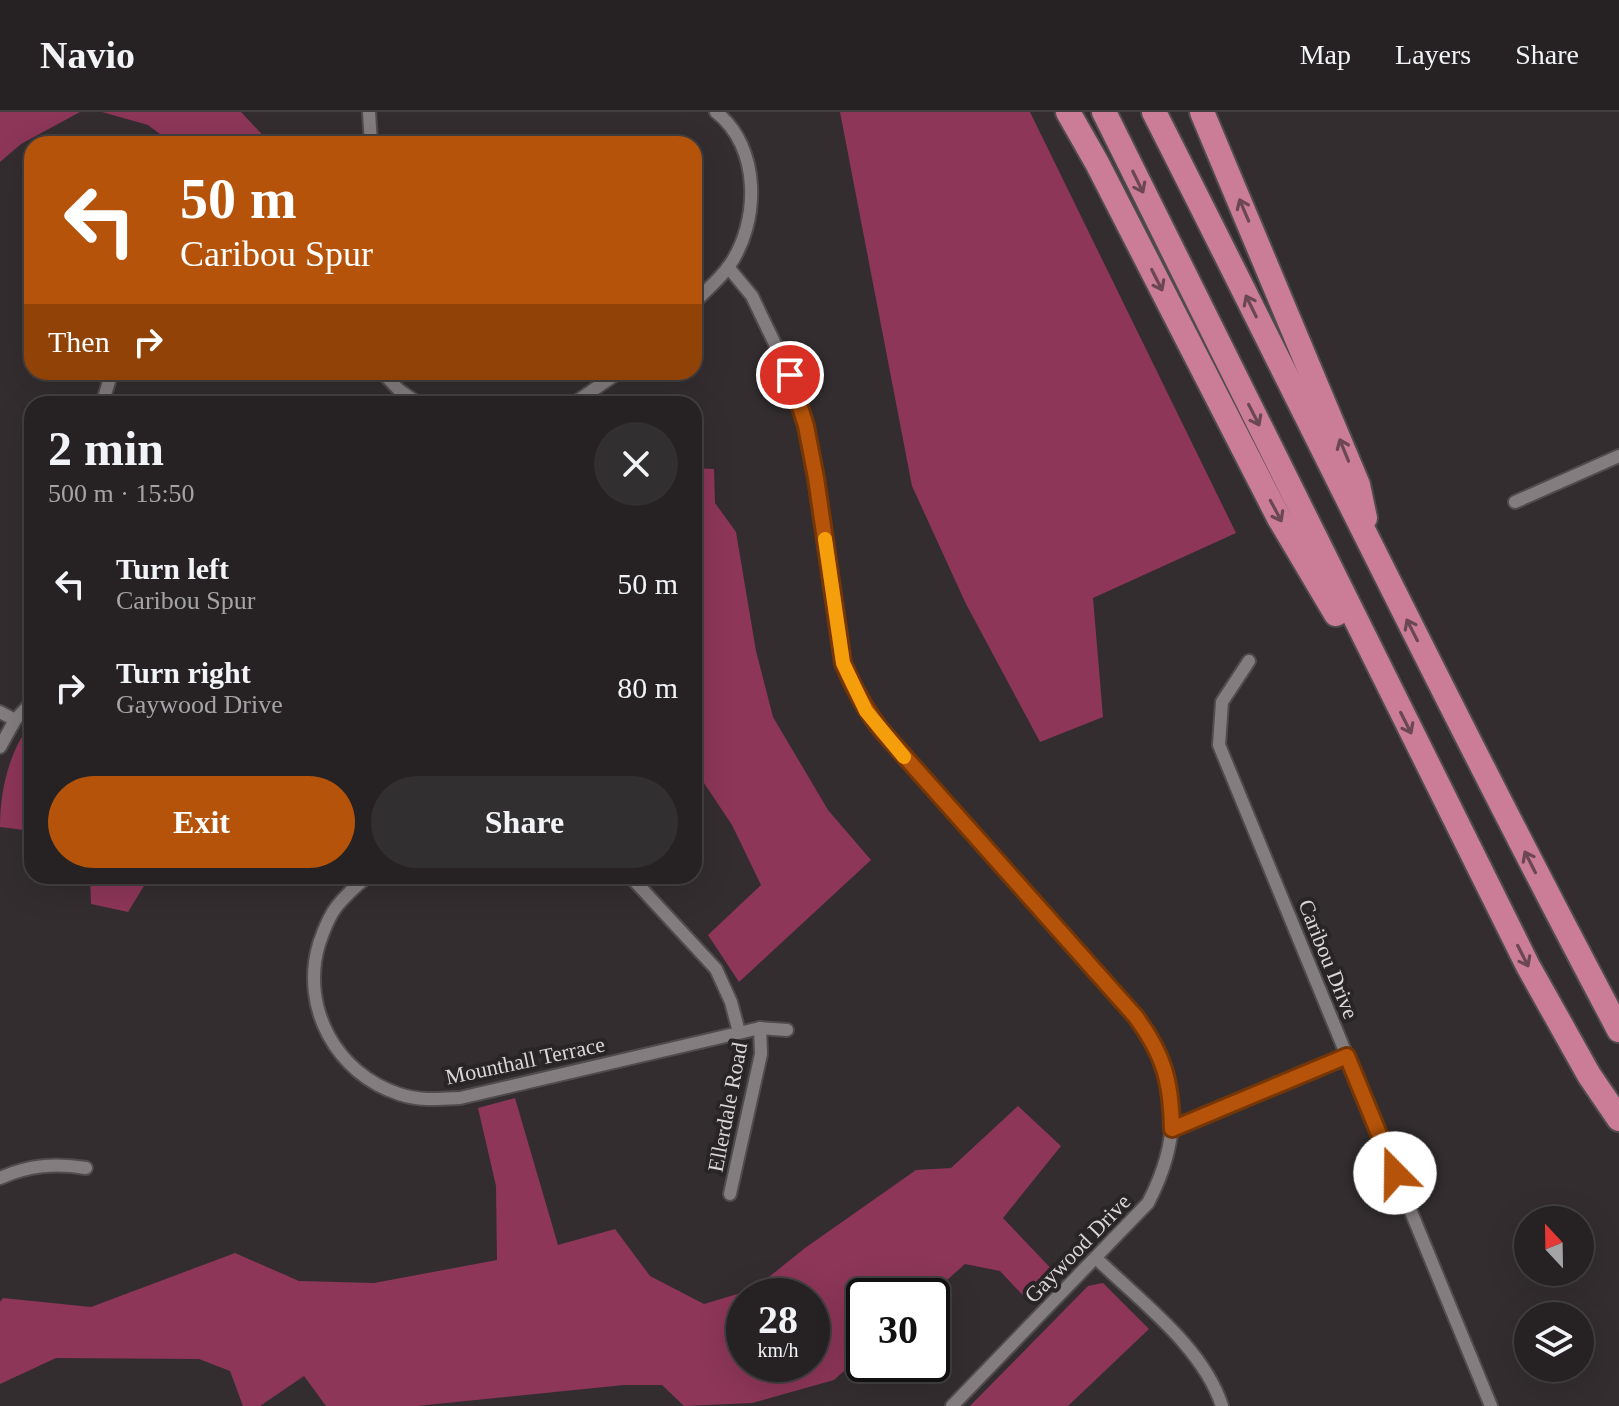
<!DOCTYPE html>
<meta charset="utf-8">
<style>
:root{--surface:#262223;--page:#322f30;--text:#f1f3f6;--muted:#a4a4a6;--line:#423f41;--accent:#b45309}
body{margin:0;font-family:"Times New Roman",serif;background:var(--page);color:var(--text);height:100vh;display:flex;flex-direction:column;font-size:30px;white-space:nowrap}
*{box-sizing:border-box;margin:0}
p{font-size:26px;color:var(--muted)}
.icon{flex:none;width:44px;height:44px;fill:none;stroke:currentColor;stroke-width:2;stroke-linecap:round;stroke-linejoin:round}
.map{position:relative;flex:1;overflow:hidden}
.sheet{position:absolute;left:24px;top:284px;width:678px;height:488px;display:flex;flex-direction:column;background:var(--surface);border-radius:24px;box-shadow:0 8px 32px #0002,0 0 0 2px var(--line)}
.sheet>*{flex:none}
.top-card{position:absolute;left:24px;top:24px;width:678px;height:244px;border-radius:24px;box-shadow:0 8px 32px #0002,0 0 0 2px var(--line);background:#b45309;color:#fff;overflow:hidden}
.needle{width:52px;rotate:338deg}
.tools{position:absolute;left:1514px;top:1094px;display:grid;gap:16px}
.tools a{display:grid;place-items:center;width:80px;height:80px;border-radius:50%;background:var(--surface);box-shadow:0 8px 32px #0002,0 0 0 2px var(--line);font-size:40px}
.speed{position:absolute;left:726px;top:1166px;display:flex;gap:16px;font-size:40px;font-weight:700;text-align:center}
.speed>*{display:grid;place-content:center;width:104px;height:104px;border-radius:50%;background:var(--surface);box-shadow:0 8px 32px #0002,0 0 0 2px var(--line);line-height:1}
.speed small{font-size:20px;font-weight:400}
.speed .limit{border:4px solid #111;border-radius:12px;background:#fff;color:#111}
.pin{position:absolute;display:grid;place-items:center;width:68px;height:68px;color:#fff;margin:-34px;border:4px solid #fff;border-radius:50%;box-shadow:0 2px 8px #0007}
.me{position:absolute;width:88px;margin:-44px;rotate:338deg;stroke-linejoin:round;filter:drop-shadow(0 0 6px #0008)}
.turn{display:flex;align-items:center;gap:28px;height:168px;padding:0 24px;font-size:36px}
.turn .icon{width:104px;height:104px;stroke-width:2.5}
.turn b{display:block;font-size:56px;line-height:68px}
.then{display:flex;align-items:center;height:76px;padding:0 24px;background:#0003;gap:16px;font-size:30px}
.round{display:grid;place-items:center;flex:none;width:84px;height:84px;border-radius:42px;background:var(--page)}
.head{display:flex;align-items:center;justify-content:space-between;height:136px;padding:0 24px}
h1{font-size:48px;font-weight:600;line-height:60px}
.button{display:flex;gap:16px;margin-top:auto;padding:16px 24px}
.button a{flex:1;height:92px;border-radius:48px;background:var(--accent);color:#fff;font-size:32px;font-weight:600;line-height:92px;text-align:center}
.button a+a{background:var(--page);color:var(--text)}
ul{padding:0;list-style:none}
li{display:flex;align-items:center;gap:24px;height:104px;padding:0 24px}
li div{flex:1}
li b{display:block;font-size:30px}
li em{font-style:normal}
header{display:flex;align-items:center;gap:48px;box-sizing:border-box;height:112px;padding:0 40px;background:var(--surface);border-bottom:2px solid var(--line)}
header strong{font-size:38px}
nav{display:flex;gap:44px;margin-inline-start:auto;font-size:28px}
.map>svg:first-child{display:block}
.forest{fill:#8d3658;fill-rule:evenodd}
.lines{fill:none;stroke-linecap:round;stroke-linejoin:round}
.street-casing{stroke:#504c4d;stroke-width:16}
.highway-casing{stroke:#504c4d;stroke-width:28}
.street{stroke:#847d7f;stroke-width:12}
.highway{stroke:#cb7c97;stroke-width:24}
.oneway{stroke:#6a4753}
.route-casing{stroke:#753606;stroke-width:20}
.route{stroke:#b45309;stroke-width:14}
.slow{stroke:#f59e0b;stroke-width:14}
.labels{text-anchor:middle;stroke-width:8;stroke-linejoin:round;paint-order:stroke}
.street-label{font-size:22px;fill:#dad6d7;stroke:#292425}
</style>
<header>
<strong>Navio</strong>
<nav><a>Map</a><a>Layers</a><a>Share</a></nav>
</header>
<div class="map">
<svg width="1619" height="1294" viewBox="0 0 1619 1294">
<rect width="100%" height="100%" fill="#332d2f"/>
<g class="forest">
<path d="M0 0H80L21 32 0 50Z"/>
<path d="M102 0H241L271 32H173L148 13Z"/>
<path d="M840 0H1030L1236 421 1093 486 1103 605 1040 630 966 492 912 374Z"/>
<path d="M694 356 714 357 715 391 736 420 756 539 773 605 828 698 871 748 739 870 708 823 761 773 732 713 694 656Z"/>
<path d="M32 610V719L0 715C0 678 9 639 32 610Z"/>
<path d="M90 764H150L128 800 91 792Z"/>
<path d="M515 986 558 1133 615 1117 650 1164 704 1192 754 1177 805 1136 916 1058 951 1056 1018 994 1061 1034 1003 1106 1059 1165 1031 1192 1000 1159 965 1152 929 1184H864V1241L834 1268 752 1291 684 1294 662 1273H624L417 1294H326L304 1264 260 1294H243L230 1259 199 1247 56 1246 0 1272V1190L3 1186 91 1195 235 1141 299 1169 374 1171 497 1148 496 1074 478 996ZM812 1184V1252H744V1184Z"/>
<path d="M1103 1171 1149 1217 1068 1294H970L1088 1174Z"/>
</g>
<g class="lines">
<defs>
<g id="street">
<path d="M369 0 371 32"/>
<path d="M728 155 752 184 761 203 790 263 806 314 843 551 866 599 1136 905C1181 966 1183 1024 1148 1091L952 1294"/>
<path d="M694 191C705 179 719 168 729 154 760 110 761 35 716 0"/>
<path d="M382 260 399 278 419 292"/>
<path d="M102 292 112 260"/>
<path d="M573 292 619 260"/>
<path d="M1515 390 1619 344"/>
<path d="M1249 549 1222 590 1219 633 1491 1294"/>
<path d="M0 600 15 608"/>
<path d="M0 635 15 608 32 590"/>
<path d="M368 764C357 773 346 783 337 794 329 804 323 820 319 832 300 896 337 962 399 982 419 989 440 987 460 986L760 916 787 918"/>
<path d="M630 764 716 857 731 890 739 920"/>
<path d="M1172 1017 1347 944"/>
<path d="M0 1066C29 1053 55 1051 86 1056"/>
<path d="M730 1082 761 942 760 916"/>
<path d="M1096 1146C1140 1189 1203 1235 1222 1294"/>
</g>
<g id="highway">
<path d="M1068 0 1097 51 1279 406 1336 502"/>
<path d="M1104 0 1528 854 1589 963 1619 1007"/>
<path d="M1154 0C1309 306 1458 615 1619 918"/>
<path d="M1202 0 1358 373 1365 406"/>
</g>
</defs>
<use href="#street" class="street-casing"/>
<use href="#highway" class="highway-casing"/>
<use href="#street" class="street"/>
<use href="#highway" class="highway"/>
</g>
<defs><path id="oneway-shaft" d="M-6 0H5M1.5-3L5.5 0L1.5 3" fill="none" stroke-width="1.6" stroke-linecap="round" stroke-linejoin="round" transform="scale(2)"/></defs>
<g class="oneway">
<use href="#oneway-shaft" transform="translate(1138 70) rotate(64)"/>
<use href="#oneway-shaft" transform="translate(1244 98) rotate(-113)"/>
<use href="#oneway-shaft" transform="translate(1157 168) rotate(63)"/>
<use href="#oneway-shaft" transform="translate(1251 194) rotate(-116)"/>
<use href="#oneway-shaft" transform="translate(1254 303) rotate(63)"/>
<use href="#oneway-shaft" transform="translate(1344 338) rotate(-112)"/>
<use href="#oneway-shaft" transform="translate(1276 399) rotate(62)"/>
<use href="#oneway-shaft" transform="translate(1412 518) rotate(-117)"/>
<use href="#oneway-shaft" transform="translate(1406 611) rotate(63)"/>
<use href="#oneway-shaft" transform="translate(1530 750) rotate(-117)"/>
<use href="#oneway-shaft" transform="translate(1523 844) rotate(63)"/>
</g>
<g class="lines">
<defs>
<path id="route" d="M790 263 806 314 816 366 843 551C854 577 865 598 882 619L1136 905C1164 943 1171 969 1172 1017L1347 944 1395 1061"/>
</defs>
<use href="#route" class="route-casing"/>
<use href="#route" class="route"/>
<path class="slow" d="M825 427 843 551 866 599 904 645"/>
</g>
<g class="labels">
<g class="street-label">
<text transform="translate(1329 847) rotate(68)" y="8">Caribou Drive</text>
<text transform="translate(525 948) rotate(-12)" y="8">Mounthall Terrace</text>
<text transform="translate(727 995) rotate(-79)" y="8">Ellerdale Road</text>
<text transform="translate(1077 1136) rotate(-46)" y="8">Gaywood Drive</text>
</g>
</g>
</svg>
<div class="tools">
<a><svg class="needle" viewBox="-14 -14 28 28"><path d="M0-13l5 13h-10z" fill="#e53935"/><path d="M0 13l5-13h-10z" fill="#a4a4a6"/></svg></a>
<a><svg class="icon" aria-label="layers" viewBox="0 0 24 24"><path d="M12 4l9 5-9 5-9-5zM3 14l9 5 9-5"/></svg></a>
</div>
<div class="speed"><div>28<small>km/h</small></div><div class="limit">30</div></div>
<div class="pin" style="left:790px;top:263px;background:#d93025"><svg class="icon" aria-label="arrive" viewBox="0 0 24 24"><path d="M6 21V4h12l-3 4 3 4H6"/></svg></div>
<svg class="me" style="left:1395px;top:1061px" viewBox="-20 -20 40 40"><circle r="19" fill="#fff"/><path d="M0-13L10 11 0 6-10 11z" fill="#b45309"/></svg>
<div class="top-card">
<div class="turn"><svg class="icon" aria-label="left" viewBox="0 0 24 24"><path d="M17 20v-9H6M10 6l-5 5 5 5"/></svg><div><b>50 m</b>Caribou Spur</div></div>
<div class="then">Then<svg class="icon" aria-label="right" viewBox="0 0 24 24"><path d="M7 20v-9h11M14 6l5 5-5 5"/></svg></div>
</div>
<section class="sheet">
<div class="head"><div><h1>2 min</h1><p>500 m · 15:50</p></div><a class="round"><svg class="icon" aria-label="close" viewBox="0 0 24 24"><path d="M6 6l12 12M18 6L6 18"/></svg></a></div>
<ul>
<li><svg class="icon" aria-label="left" viewBox="0 0 24 24"><path d="M17 20v-9H6M10 6l-5 5 5 5"/></svg><div><b>Turn left</b><p>Caribou Spur</p></div><em>50 m</em></li>
<li><svg class="icon" aria-label="right" viewBox="0 0 24 24"><path d="M7 20v-9h11M14 6l5 5-5 5"/></svg><div><b>Turn right</b><p>Gaywood Drive</p></div><em>80 m</em></li>
</ul>
<div class="button"><a>Exit</a><a>Share</a></div>
</section>
</div>
